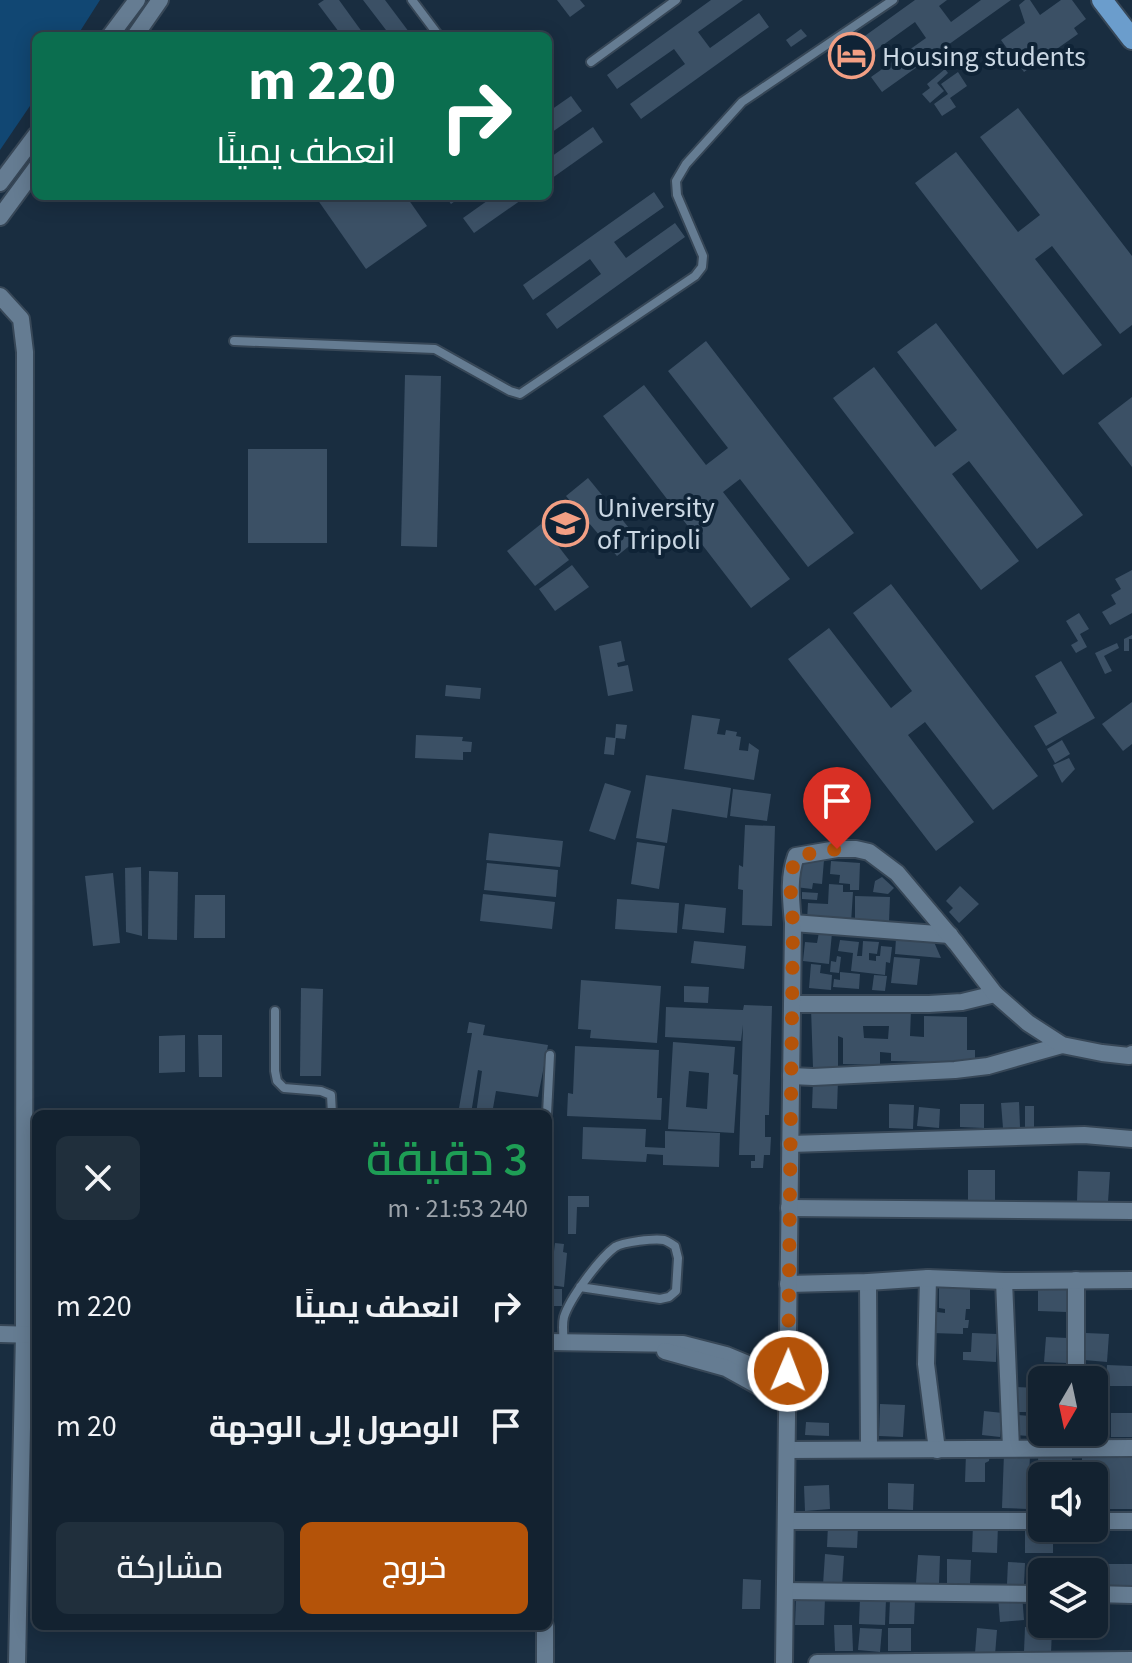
<!DOCTYPE html>
<html lang="ar">
<meta charset="utf-8">
<style>
:root{--surface:#132230;--page:#202f3c;--text:#f1f3f6;--muted:#9da4ab;--line:#323f4c;--accent:#b45309}
body{margin:0;font-family:"Source Sans 3",Cairo,sans-serif;background:var(--page);color:var(--text);direction:rtl;height:100vh;display:flex;flex-direction:column;font-size:30px;white-space:nowrap}
*{box-sizing:border-box;margin:0}
p{font-size:26px;color:var(--muted)}
.icon{flex:none;width:44px;height:44px;fill:none;stroke:currentColor;stroke-width:2;stroke-linecap:round;stroke-linejoin:round}
.map{position:relative;flex:1;overflow:hidden;direction:ltr}
.details{position:absolute;left:32px;top:1110px;width:520px;height:520px;display:flex;flex-direction:column;background:var(--surface);border-radius:12px;box-shadow:0 4px 20px #0003,0 0 0 2px var(--line);direction:rtl}
.details>*{flex:none}
.hud{position:absolute;left:32px;top:32px;width:520px;height:168px;border-radius:12px;box-shadow:0 4px 20px #0003,0 0 0 2px var(--line);direction:rtl;background:#0b6e4f;color:#fff;overflow:hidden}
.needle{width:52px;rotate:189deg}
.tools{position:absolute;left:1028px;top:1366px;display:grid;gap:16px}
.tools a{display:grid;place-items:center;width:80px;height:80px;border-radius:12px;background:var(--surface);box-shadow:0 4px 20px #0003,0 0 0 2px var(--line);font-size:40px}
.pin{position:absolute;display:grid;place-items:center;width:68px;height:68px;color:#fff;margin:-82px -34px;border-radius:50% 50% 50% 0;rotate:-45deg;box-shadow:0 0 8px #0007}
.pin .icon{rotate:45deg}
.me{position:absolute;width:88px;margin:-44px;rotate:1deg;stroke-linejoin:round;filter:drop-shadow(0 0 6px #0008)}
.turn{display:flex;align-items:center;gap:28px;height:168px;padding:0 24px;font-size:36px}
.turn .icon{width:104px;height:104px;stroke-width:2.5}
.turn b{display:block;font-size:56px;line-height:68px}
.round{display:grid;place-items:center;flex:none;width:84px;height:84px;border-radius:12px;background:var(--page)}
.summary{display:flex;align-items:center;justify-content:space-between;height:136px;padding:0 24px}
h1{font-size:48px;font-weight:600;line-height:60px;color:#1e9e55}
.button{display:flex;gap:16px;margin-top:auto;padding:16px 24px}
.button a{flex:1;height:92px;border-radius:12px;background:var(--accent);color:#fff;font-size:32px;font-weight:600;line-height:92px;text-align:center}
.button a+a{background:var(--page);color:var(--text)}
ul{padding:0;list-style:none}
li{display:flex;align-items:center;gap:24px;height:120px;padding:0 24px}
li div{flex:1}
li b{display:block;font-size:30px}
li em{font-style:normal}
.map>svg:first-child{display:block}
.green{fill:#114773}
.building{fill:#3b5065;fill-rule:evenodd}
.lines{fill:none;stroke-linecap:round;stroke-linejoin:round}
.service-casing{stroke:#374757;stroke-width:12}
.minor-casing{stroke:#374757;stroke-width:20}
.primary-casing{stroke:#374757;stroke-width:24}
.service{stroke:#657c92;stroke-width:8}
.minor{stroke:#657c92;stroke-width:16}
.primary{stroke:#6b9dcc;stroke-width:20}
.route{stroke:#b45309;stroke-width:14;stroke-dasharray:0 25.2}
.labels{text-anchor:middle;stroke-width:8;stroke-linejoin:round;paint-order:stroke}
.poi-label{font-size:28px;fill:#cad7e3;stroke:#0f2336;text-anchor:start}
</style>
<div class="map">
<svg width="1132" height="1663" viewBox="0 0 1132 1663">
<rect width="100%" height="100%" fill="#192d40"/>
<path class="green" d="M0 0H100L77 36H36V97L0 150Z"/>
<g class="building">
<path d="M324 0H339L365 36H342L318 4Z"/>
<path d="M363 0H385L412 36H378L386 30Z"/>
<path d="M557 0H580L585 6 570 17Z"/>
<path d="M711 0H743L698 32 710 48 759 13 769 27 641 119 630 104 685 64 674 49 617 89 607 75Z"/>
<path d="M915 0H947L939 6 951 22 981 0H1011L882 92 871 77 926 38 915 22 858 63 848 48Z"/>
<path d="M1025 0H1030L1040 15 1061 0H1072L1086 19 1074 28 1078 34 1024 72 1001 40 1025 23 1019 5Z"/>
<path d="M801 29 807 36 791 47 786 40Z"/>
<path d="M945 69 948 73 937 83 944 91 930 103 922 94 930 88 927 84Z"/>
<path d="M958 72 967 86 950 98 956 107 942 116 934 104 948 94 941 84Z"/>
<path d="M571 96 582 111 548 135V112Z"/>
<path d="M1018 108 1132 256V325L1120 334 1052 246 1035 259 1102 345 1063 375 915 183 956 152 1018 232 1040 215 980 137Z"/>
<path d="M593 127 603 142 548 181V159Z"/>
<path d="M654 192 664 207 614 242 626 258 675 223 685 237 557 329 546 314 601 274 590 259 533 300 523 285Z"/>
<path d="M315 196H406L427 226 366 269Z"/>
<path d="M445 196H462L451 204Z"/>
<path d="M494 196H527L474 233 463 218Z"/>
<path d="M936 323 1083 515 1037 549 969 461 952 474 1019 561 981 590 833 398 874 367 935 447 957 430 897 352Z"/>
<path d="M706 341 854 533 808 567 740 479 723 492 790 579 751 608 603 416 644 385 706 465 728 448 668 371Z"/>
<path d="M405 375 441 376 437 547 401 546Z"/>
<path d="M1132 397V467L1098 423Z"/>
<rect x="248" y="449" width="79" height="94"/>
<path d="M588 478 638 539 617 556 566 496Z"/>
<path d="M541 524 569 560 535 586 507 551Z"/>
<path d="M572 565 589 587 555 611 539 589Z"/>
<path d="M1132 570V613L1110 625 1102 612 1116 604 1111 595 1121 589 1115 579Z"/>
<path d="M891 584 1038 776 993 810 925 722 908 735 974 822 936 851 788 659 829 628 891 708 912 691 853 613Z"/>
<path d="M1079 613 1089 629 1080 634 1087 647 1076 653 1071 645 1078 641 1066 621Z"/>
<path d="M1132 635V639H1129V651H1124V639Z"/>
<path d="M621 641 625 661 617 663 618 667 628 665 633 691 608 696 599 646Z"/>
<path d="M1117 643 1119 648 1104 656 1112 671 1105 674 1095 653Z"/>
<path d="M1061 661 1095 718 1046 746 1034 726 1057 713 1035 676Z"/>
<path d="M446 685 481 688 480 699 445 696Z"/>
<path d="M1132 702V744L1123 751 1102 724Z"/>
<path d="M692 715 720 719 717 734 725 735 726 730 737 732 736 736 741 737 739 750 748 751 749 743 759 750 754 780 684 769Z"/>
<path d="M616 724 627 725 625 739 616 738 614 755 604 754 606 737 615 738Z"/>
<path d="M416 735 463 737 462 741 472 742 471 752H463V760L415 758Z"/>
<path d="M1062 740 1070 754 1055 763 1047 749Z"/>
<path d="M1069 758 1075 769 1062 783 1053 765Z"/>
<path d="M646 775 731 788 727 818 672 809 667 843 636 838Z"/>
<path d="M605 783 631 791 615 840 589 831Z"/>
<path d="M733 789 771 794 767 821 730 816Z"/>
<path d="M745 825 775 826 772 926 742 925 743 890 738 889 739 865 743 867Z"/>
<path d="M489 833 563 841 560 867 486 860Z"/>
<path d="M637 842 665 846 659 889 631 884Z"/>
<path d="M798 858 824 860 822 884 813 883 812 889 795 887Z"/>
<path d="M831 861 860 863 859 890H850V884L839 883 840 875 830 874Z"/>
<path d="M487 863 558 870 556 897 484 890Z"/>
<path d="M141 867 142 936 126 932 125 868Z"/>
<path d="M149 871 178 872 177 940 148 939Z"/>
<path d="M113 873 120 943 93 946 85 876Z"/>
<path d="M882 877 894 888 888 894 873 892 875 881Z"/>
<path d="M829 884 843 885V892H853L851 923 807 920 808 903 828 904Z"/>
<path d="M960 886 979 904 959 923 949 912 953 908 946 901Z"/>
<path d="M802 892 818 893 817 900 802 899Z"/>
<path d="M483 894 555 902 552 929 480 921Z"/>
<path d="M195 895H225V938H194Z"/>
<path d="M855 896 890 897 889 922 855 920Z"/>
<path d="M617 899 679 903 677 933 615 929Z"/>
<path d="M685 904 726 908 724 933 682 929Z"/>
<path d="M819 932 832 933 829 964 803 961 805 942 817 943Z"/>
<path d="M896 938 934 942 941 958 895 954Z"/>
<path d="M840 940 859 942 857 956H862L863 941 879 942 877 954 869 953V960L876 961V956H880L881 946 892 947 890 963 886 962 885 975 851 971 853 953 838 951Z"/>
<path d="M694 941 746 946 744 969 691 963Z"/>
<path d="M837 956 841 957 839 973 830 972 831 961 836 962Z"/>
<path d="M894 957 920 959 917 985 891 983Z"/>
<path d="M811 964 821 965 820 973 832 975 831 990 809 988Z"/>
<path d="M840 972 860 974 859 989 833 987 834 979 840 980Z"/>
<path d="M874 975 887 976 885 991 872 990Z"/>
<path d="M581 980 661 986 657 1043 590 1038 591 1030 578 1029Z"/>
<path d="M684 986 709 987 708 1003 684 1002Z"/>
<path d="M301 988 323 989 321 1076H300Z"/>
<path d="M744 1005 772 1006 769 1115H765V1137H771L770 1155H764L763 1168H751V1161H755V1155H739L743 1025 741 1041 665 1037 666 1007 743 1010Z"/>
<path d="M811 1008 911 1010 910 1036 924 1037V1016L967 1017V1050H975V1063L891 1061V1053L880 1052V1065L843 1064V1038L838 1036V1067L813 1068ZM863 1026H889L888 1039 864 1038Z"/>
<path d="M469 1022 485 1025 483 1035 548 1045 538 1097 496 1091 492 1114H476L482 1071 478 1070 471 1114H458L472 1033H467Z"/>
<path d="M185 1035V1072L159 1073V1036Z"/>
<path d="M198 1035H222V1077H199Z"/>
<path d="M673 1042 735 1047 733 1074 738 1075 734 1133 668 1129ZM689 1071 709 1073 707 1109 686 1107Z"/>
<path d="M575 1046 659 1050 657 1098H662L661 1120 567 1116 568 1093 573 1094Z"/>
<path d="M813 1080H838L837 1109 812 1108Z"/>
<path d="M1019 1102 1020 1127 1003 1128 1001 1103Z"/>
<path d="M889 1104 914 1105 913 1129 889 1128Z"/>
<path d="M960 1104H984V1128L960 1127Z"/>
<rect x="1025" y="1106" width="9" height="22"/>
<path d="M919 1107 940 1109 939 1128 917 1126Z"/>
<path d="M583 1127 646 1129 645 1147 665 1148V1131L720 1133 719 1167 663 1165V1155L647 1154 646 1162 582 1159Z"/>
<rect x="968" y="1170" width="27" height="30"/>
<path d="M1078 1171 1110 1172 1108 1202 1077 1201Z"/>
<path d="M568 1196H589V1207H577L576 1234H568Z"/>
<path d="M555 1243 564 1244 563 1252 567 1253 564 1287 550 1285Z"/>
<path d="M939 1283 970 1284V1309H966L965 1320H969L968 1328H963V1334L932 1333V1317H937V1312L945 1313V1309L939 1308Z"/>
<path d="M1038 1283H1068L1067 1312 1038 1311Z"/>
<rect x="549" y="1289" width="13" height="17"/>
<path d="M972 1333 997 1334 996 1362 963 1360V1352H971Z"/>
<path d="M1086 1333 1109 1334 1107 1362 1084 1360Z"/>
<path d="M1046 1337 1068 1338 1067 1363 1044 1362Z"/>
<path d="M1107 1365 1132 1366V1386H1106Z"/>
<path d="M1014 1387 1039 1388 1038 1401H1029V1412H1013Z"/>
<path d="M880 1404 905 1405 903 1437 879 1436Z"/>
<path d="M984 1411 1003 1413 1000 1437 982 1435Z"/>
<rect x="1111" y="1413" width="21" height="24"/>
<path d="M1018 1415 1042 1417V1432H1065V1439L1016 1435Z"/>
<path d="M806 1422 829 1423V1436L805 1435Z"/>
<path d="M1094 1422 1106 1423 1105 1438 1084 1437V1432H1094Z"/>
<path d="M1072 1452V1476H1042V1507H1039L1038 1453Z"/>
<path d="M966 1453H990L989 1461 985 1463V1482H965Z"/>
<path d="M1004 1453 1030 1454 1028 1509 1002 1508Z"/>
<path d="M1082 1455H1132V1509H1094V1476H1082Z"/>
<path d="M888 1483 914 1484 913 1510 888 1509Z"/>
<path d="M829 1485 830 1509 805 1511 804 1486Z"/>
<path d="M973 1524 998 1525 997 1553 972 1552Z"/>
<path d="M828 1525 858 1526 857 1548 827 1547Z"/>
<path d="M1025 1525 1053 1528V1553H1025Z"/>
<path d="M825 1554 844 1556 842 1587 823 1585Z"/>
<path d="M918 1555 940 1556 939 1584 916 1583Z"/>
<path d="M947 1559 971 1560 970 1584 947 1583Z"/>
<path d="M1008 1562 1025 1563 1024 1585 1007 1584Z"/>
<rect x="1107" y="1564" width="25" height="23"/>
<path d="M743 1579 761 1580 760 1609H742Z"/>
<path d="M1022 1594 1024 1620 1000 1622 998 1596Z"/>
<path d="M796 1597 825 1598 824 1625H795Z"/>
<path d="M860 1598 886 1599 885 1625 859 1624Z"/>
<path d="M890 1599H915L914 1624H889Z"/>
<path d="M834 1625H852L853 1651H835Z"/>
<path d="M1025 1627 1052 1628 1051 1654 1024 1652Z"/>
<path d="M860 1628 882 1629 880 1652 858 1650Z"/>
<rect x="888" y="1628" width="23" height="23"/>
<path d="M977 1628 997 1630 995 1655 975 1653Z"/>
</g>
<g class="lines">
<defs>
<g id="service">
<path d="M412 0 439 36"/>
<path d="M591 62 676 0"/>
<path d="M234 341 435 349 510 391 520 394 695 276 702 267 703 256 677 195 676 181 686 164 742 102 893 0"/>
<path d="M275 1011V1071L277 1081 284 1088 321 1091 331 1095 332 1114"/>
<path d="M547 1114 550 1055"/>
<path d="M564 1342C563 1333 562 1325 564 1317 570 1298 599 1259 615 1247 623 1242 655 1238 664 1240 668 1241 671 1244 675 1246L678 1258 676 1291 669 1297 660 1299 580 1287"/>
</g>
<g id="minor">
<path d="M110 36 137 0"/>
<path d="M135 36 160 0"/>
<path d="M0 183 36 135"/>
<path d="M0 217 36 168"/>
<path d="M0 296 21 319 25 352 24 1334 17 1663"/>
<path d="M793 923 950 935"/>
<path d="M792 1004H929L962 1002 995 994"/>
<path d="M791 1076 813 1077 955 1070 988 1066 1062 1045"/>
<path d="M790 1144 1084 1135 1132 1139"/>
<path d="M789 1208 1132 1211"/>
<path d="M928 1278 926 1364 937 1450"/>
<path d="M1076 1280V1380"/>
<path d="M1004 1281 1011 1448"/>
<path d="M868 1282 869 1448"/>
<path d="M788 1284 868 1282 928 1278 1004 1281 1132 1280"/>
<path d="M0 1334 36 1335"/>
<path d="M548 1342 683 1344 726 1355 787 1380"/>
<path d="M665 1351 726 1368 787 1402"/>
<path d="M787 1450 1132 1448"/>
<path d="M786 1521H1042"/>
<path d="M1094 1521H1132"/>
<path d="M785 1591 1042 1594"/>
<path d="M1094 1594 1132 1595"/>
<path d="M545 1663V1626"/>
<path d="M784 1663 793 923C791 900 788 878 796 856L837 849H856L869 852 897 873 956 943 995 994 1028 1023 1062 1045 1102 1053 1129 1056 1132 1054"/>
<path d="M817 1663 1132 1660"/>
</g>
<path id="primary" d="M1102 0 1132 39"/>
</defs>
<use href="#service" class="service-casing"/>
<use href="#minor" class="minor-casing"/>
<use href="#primary" class="primary-casing"/>
<use href="#service" class="service"/>
<use href="#minor" class="minor"/>
<use href="#primary" class="primary"/>
</g>
<g class="lines">
<path class="route" d="M788 1371 793 923C791 900 788 878 796 856L837 849"/>
</g>
<defs>
<symbol id="hotel-ring" viewBox="-11 -11 22 22"><circle r="9.5" fill="#0f2336" stroke="#f39f84" stroke-width="1.5"/><path d="M-6-4.5h1.5V1H6V5H4.5V3h-9V5H-6ZM-4 0a1.8 1.8 0 1 1 3.6 0ZM.5 0V-2.5h3Q6-2.5 6 0Z" fill="#f39f84"/></symbol>
<symbol id="university-ring" viewBox="-11 -11 22 22"><circle r="9.5" fill="#0f2336" stroke="#f39f84" stroke-width="1.5"/><path d="M0-5L7-2L0 1L-7-2ZM-4 1L0 2.5L4 1V4Q0 6-4 4Z" fill="#f39f84"/></symbol>
</defs>
<g fill-rule="evenodd">
<use href="#hotel-ring" x="826" y="30" width="51" height="51"/>
<use href="#university-ring" x="540" y="498" width="51" height="51"/>
</g>
<g class="labels">
<g class="poi-label">
<text x="882" y="66">Housing students</text>
<text x="597" y="517">University<tspan x="597" dy="32">of Tripoli</tspan></text>
</g>
</g>
</svg>
<div class="tools">
<a><svg class="needle" viewBox="-14 -14 28 28"><path d="M0-13l5 13h-10z" fill="#e53935"/><path d="M0 13l5-13h-10z" fill="#9da4ab"/></svg></a>
<a><svg class="icon" aria-label="sound" viewBox="0 0 24 24"><path d="M4 9h4l5-4v14l-5-4H4zM17 9q2 3 0 6"/></svg></a>
<a><svg class="icon" aria-label="layers" viewBox="0 0 24 24"><path d="M12 4l9 5-9 5-9-5zM3 14l9 5 9-5"/></svg></a>
</div>
<div class="pin" style="left:837px;top:849px;background:#d93025"><svg class="icon" aria-label="arrive" viewBox="0 0 24 24"><path d="M6 21V4h12l-3 4 3 4H6"/></svg></div>
<svg class="me" style="left:788px;top:1371px" viewBox="-20 -20 40 40"><circle r="17" fill="#b45309" stroke="#fff" stroke-width="3"/><path d="M0-11L8 9 0 5-8 9z" fill="#fff"/></svg>
<div class="hud">
<div class="turn"><svg class="icon" aria-label="right" viewBox="0 0 24 24"><path d="M7 20v-9h11M14 6l5 5-5 5"/></svg><div><b>220 m</b>انعطف يمينًا</div></div>
</div>
<section class="details">
<div class="summary"><div><h1>3 دقيقة</h1><p>240 m · 21:53</p></div><a class="round"><svg class="icon" aria-label="close" viewBox="0 0 24 24"><path d="M6 6l12 12M18 6L6 18"/></svg></a></div>
<ul>
<li><svg class="icon" aria-label="right" viewBox="0 0 24 24"><path d="M7 20v-9h11M14 6l5 5-5 5"/></svg><div><b>انعطف يمينًا</b></div><em>220 m</em></li>
<li><svg class="icon" aria-label="arrive" viewBox="0 0 24 24"><path d="M6 21V4h12l-3 4 3 4H6"/></svg><div><b>الوصول إلى الوجهة</b></div><em>20 m</em></li>
</ul>
<div class="button"><a>خروج</a><a>مشاركة</a></div>
</section>
</div>
